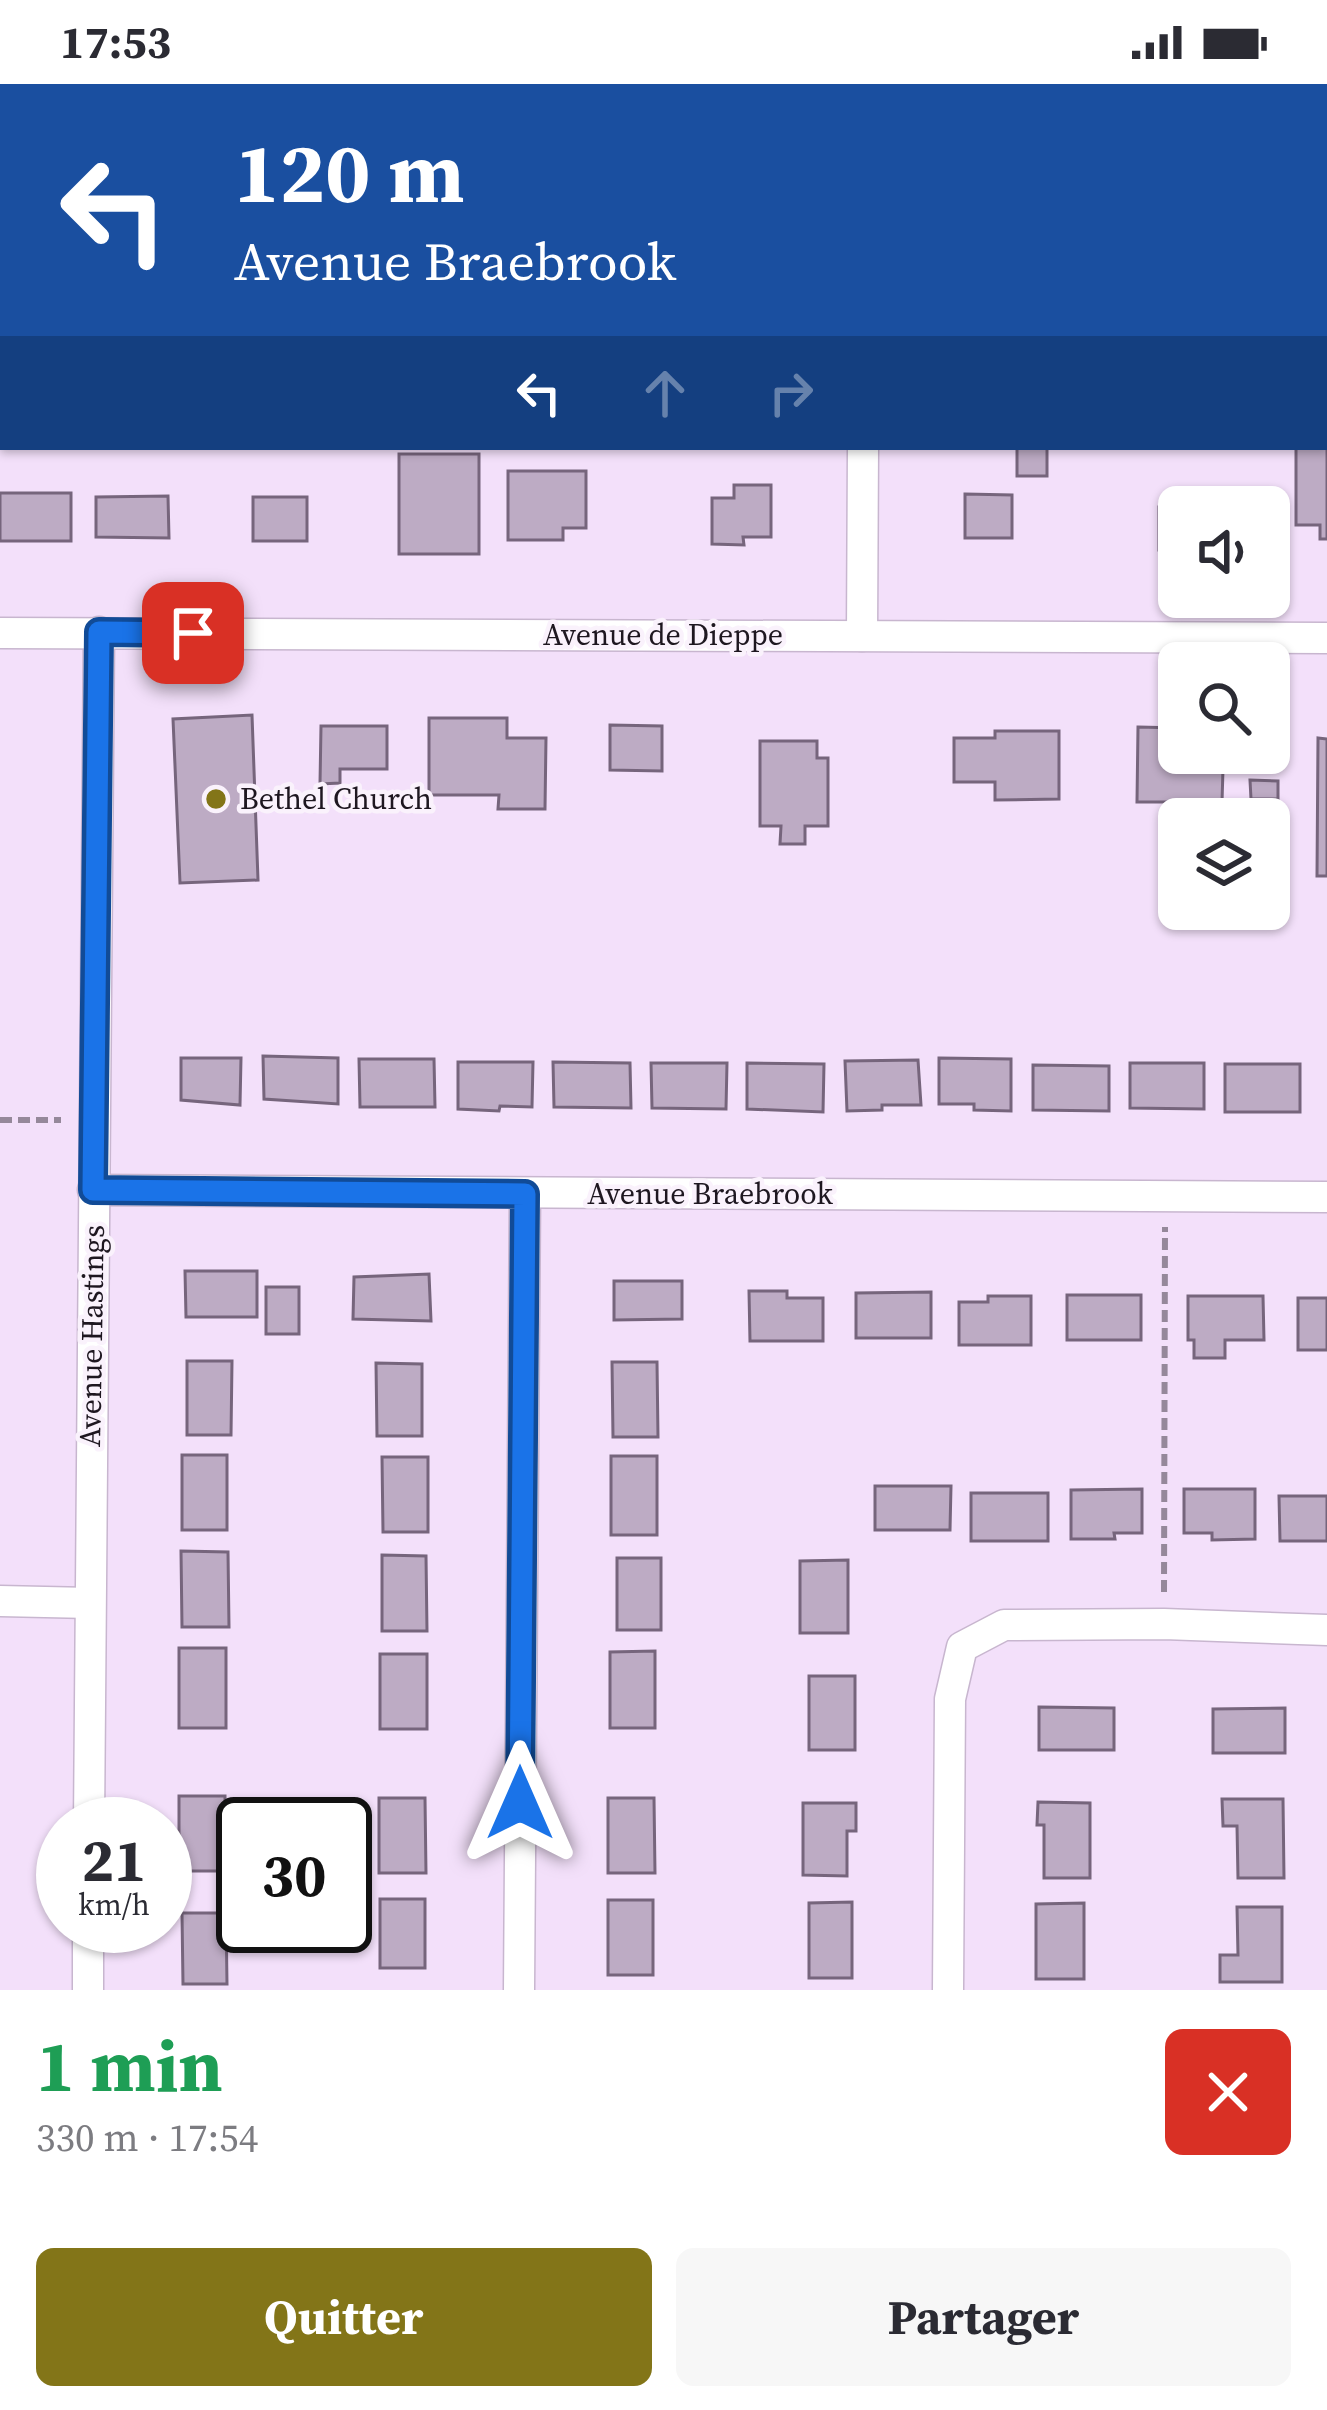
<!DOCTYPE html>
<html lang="fr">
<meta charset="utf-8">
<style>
:root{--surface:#fff;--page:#f7f7f7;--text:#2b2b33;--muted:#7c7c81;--accent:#837518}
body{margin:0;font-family:"Source Serif 4",serif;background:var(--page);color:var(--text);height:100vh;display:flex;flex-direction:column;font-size:45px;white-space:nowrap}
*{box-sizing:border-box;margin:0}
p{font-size:39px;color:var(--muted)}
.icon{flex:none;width:66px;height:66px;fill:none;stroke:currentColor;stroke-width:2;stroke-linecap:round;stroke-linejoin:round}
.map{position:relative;height:1906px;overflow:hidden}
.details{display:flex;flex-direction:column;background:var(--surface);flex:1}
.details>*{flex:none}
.banner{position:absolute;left:0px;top:0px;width:1329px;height:366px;box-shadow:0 3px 9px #0004;background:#1a4fa0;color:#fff;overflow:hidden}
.tools{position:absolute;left:1158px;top:402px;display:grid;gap:24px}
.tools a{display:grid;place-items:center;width:132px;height:132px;border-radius:18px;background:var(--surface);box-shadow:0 3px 9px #0004;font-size:60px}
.speed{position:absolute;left:36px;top:1713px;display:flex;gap:24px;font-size:60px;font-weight:700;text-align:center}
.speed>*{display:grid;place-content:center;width:156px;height:156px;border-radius:50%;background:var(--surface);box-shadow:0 3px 9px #0004;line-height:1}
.speed small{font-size:30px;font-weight:400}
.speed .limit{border:6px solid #111;border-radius:18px;background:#fff;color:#111}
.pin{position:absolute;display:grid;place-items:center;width:102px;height:102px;color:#fff;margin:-51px;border-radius:24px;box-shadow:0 6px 18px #0006}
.me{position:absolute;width:132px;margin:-66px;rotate:0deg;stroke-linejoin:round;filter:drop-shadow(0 0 9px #0008)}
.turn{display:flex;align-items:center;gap:42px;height:252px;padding:0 36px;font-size:54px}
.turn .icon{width:156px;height:156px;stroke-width:2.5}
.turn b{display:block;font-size:84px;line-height:102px}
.lanes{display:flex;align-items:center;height:114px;padding:0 36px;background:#0003;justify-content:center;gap:60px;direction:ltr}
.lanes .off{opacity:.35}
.round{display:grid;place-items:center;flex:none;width:126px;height:126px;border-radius:18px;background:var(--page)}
.headline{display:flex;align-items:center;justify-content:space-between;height:204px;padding:0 36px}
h1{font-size:72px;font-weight:700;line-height:90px;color:#1e9e55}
.action{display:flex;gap:24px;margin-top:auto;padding:24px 36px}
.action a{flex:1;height:138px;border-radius:18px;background:var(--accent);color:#fff;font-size:48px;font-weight:700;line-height:138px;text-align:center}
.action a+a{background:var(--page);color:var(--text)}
.status{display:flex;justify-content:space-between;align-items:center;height:84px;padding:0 60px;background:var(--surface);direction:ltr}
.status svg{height:33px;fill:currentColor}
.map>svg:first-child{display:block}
.building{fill:#bdabc4;stroke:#76657c;stroke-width:3}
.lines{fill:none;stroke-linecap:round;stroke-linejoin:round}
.minor-casing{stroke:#c8b6cf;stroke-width:33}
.path{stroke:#95889a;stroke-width:6;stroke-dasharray:12 6;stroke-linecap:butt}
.minor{stroke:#fff;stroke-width:30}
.route-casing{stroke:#114b97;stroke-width:30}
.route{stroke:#1a73e8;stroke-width:21}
.poi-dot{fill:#837518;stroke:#faf2fc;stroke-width:4.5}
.labels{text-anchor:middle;stroke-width:9;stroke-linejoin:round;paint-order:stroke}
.street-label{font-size:30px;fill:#1e1720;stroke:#faf2fc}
.poi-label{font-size:30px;fill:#1e1720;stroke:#faf2fc;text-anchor:start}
</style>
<div class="status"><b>17:53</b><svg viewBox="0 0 49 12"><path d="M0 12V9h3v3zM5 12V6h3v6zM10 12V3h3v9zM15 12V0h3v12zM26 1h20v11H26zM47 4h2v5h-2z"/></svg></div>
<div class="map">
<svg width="1327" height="1906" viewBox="0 0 1327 1906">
<rect width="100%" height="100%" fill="#f3e0fa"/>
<g class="building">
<path d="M1327 360V455H1320V441H1296V363Z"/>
<rect x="1017" y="363" width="30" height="29"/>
<rect x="399" y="370" width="80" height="100"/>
<path d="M508 387H586V444H563V456H508Z"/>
<path d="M734 401H771V453H743L744 461 712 460V414H734Z"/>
<rect x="0" y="409" width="71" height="48"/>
<path d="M965 410 1012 411V454H965Z"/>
<path d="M168 412 169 454 96 453V413Z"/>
<rect x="253" y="413" width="54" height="44"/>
<rect x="1159" y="423" width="20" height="43"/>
<path d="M252 631 258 796 180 799 173 635Z"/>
<path d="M429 634H507V654H546L545 725H498L499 711H429Z"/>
<path d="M610 641 662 642V687L610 686Z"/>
<path d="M321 642H387V685H340V699L320 700Z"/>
<path d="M1138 643 1179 644V669H1240V685H1223L1222 718H1137Z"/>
<path d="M995 647H1059V715L995 716V698H954V654H995Z"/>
<path d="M1318 654 1327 655V792H1317Z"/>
<path d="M760 657H817V674H828V742H805V760H780L781 742H760Z"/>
<path d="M1250 696 1278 697V715H1251Z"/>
<path d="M263 972 338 974V1020L264 1015Z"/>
<path d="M181 974H241L240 1021 181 1016Z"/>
<path d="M939 974 1011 975V1027L974 1026V1020H939Z"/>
<path d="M359 975H434L435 1023H360Z"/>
<path d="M918 976 921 1021H882V1026L847 1027 845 977Z"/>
<path d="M458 978H533L532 1023 500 1022 499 1027 458 1025Z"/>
<path d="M553 978 630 979 631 1024 554 1023Z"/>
<path d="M651 979H727L726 1025 652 1024Z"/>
<path d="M747 979 824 980 823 1028 747 1025Z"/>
<path d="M1130 979H1204V1025L1130 1024Z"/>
<rect x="1225" y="980" width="75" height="48"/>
<path d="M1033 981 1109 982V1027L1033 1026Z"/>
<path d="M185 1187H257V1233H186Z"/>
<path d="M429 1190 431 1237 353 1235 354 1193Z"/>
<path d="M614 1197H682V1235L614 1236Z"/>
<rect x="266" y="1203" width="33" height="47"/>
<path d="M749 1207H787V1214H823V1257H750Z"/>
<path d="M931 1208V1254H856V1209Z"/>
<rect x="1067" y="1211" width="74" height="45"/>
<path d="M988 1212H1031V1261H959V1218H988Z"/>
<path d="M1188 1212H1263L1264 1256H1225V1274H1194V1256H1188Z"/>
<rect x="1298" y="1214" width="29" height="52"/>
<path d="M187 1277H232L231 1351H187Z"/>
<path d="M612 1278H657L658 1353H613Z"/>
<path d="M376 1279 422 1280V1352H377Z"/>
<rect x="182" y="1371" width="45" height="75"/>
<rect x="611" y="1372" width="46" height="79"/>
<path d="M382 1373H428V1448H383Z"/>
<path d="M875 1402H951L950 1446H875Z"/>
<path d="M1142 1405V1449H1114L1115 1455H1071V1406Z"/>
<path d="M1184 1405H1255V1455L1212 1456V1449H1184Z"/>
<rect x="971" y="1409" width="77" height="48"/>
<path d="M1279 1412H1327V1457H1280Z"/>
<path d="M181 1467 228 1468 229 1543H182Z"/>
<path d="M382 1471 426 1472 427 1547H382Z"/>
<rect x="617" y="1474" width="44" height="72"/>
<path d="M848 1476V1549H800V1477Z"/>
<rect x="179" y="1564" width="47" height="80"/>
<path d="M655 1567V1644H610V1568Z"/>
<rect x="380" y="1570" width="47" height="75"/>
<rect x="809" y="1592" width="46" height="74"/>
<path d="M1039 1623 1114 1624V1666H1039Z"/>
<path d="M1285 1624V1669H1213V1625Z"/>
<rect x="179" y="1712" width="46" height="75"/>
<path d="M379 1714H425L426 1789H379Z"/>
<path d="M608 1714H654L655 1789H608Z"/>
<path d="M1222 1715H1283L1284 1794H1238L1237 1742H1223Z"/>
<path d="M1038 1718 1090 1719V1794H1044V1741H1037Z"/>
<path d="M803 1719H856V1747H847V1792L803 1791Z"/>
<rect x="380" y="1815" width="45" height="69"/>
<rect x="608" y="1816" width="45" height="75"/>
<path d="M852 1818V1894H809V1819Z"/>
<path d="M1084 1819V1895H1036V1820Z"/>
<path d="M1237 1823H1282V1898H1220V1871H1238Z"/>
<path d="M182 1829H226L227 1900H183Z"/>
</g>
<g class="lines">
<defs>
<g id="minor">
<path d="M865 3V0"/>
<path d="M0 549 1327 554"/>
<path d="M862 552 863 363"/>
<path d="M93 1106 1327 1113"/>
<path d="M0 1517 90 1519"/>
<path d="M89 1740 99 548"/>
<path d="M88 1906V1842"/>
<path d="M519 1906 525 1110"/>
<path d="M948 1906 950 1615 962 1563 1004 1541 1164 1540 1327 1546"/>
</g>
</defs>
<use href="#minor" class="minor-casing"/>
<g class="path">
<path d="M0 1036H61"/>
<path d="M1164 1508 1165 1143"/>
</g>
<use href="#minor" class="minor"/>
</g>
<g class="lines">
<defs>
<path id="route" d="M193 549 99 548 93 1106 525 1110 520 1719"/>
</defs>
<use href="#route" class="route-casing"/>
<use href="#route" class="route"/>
</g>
<circle class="poi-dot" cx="216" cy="715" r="12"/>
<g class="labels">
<g class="street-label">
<text x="663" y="561">Avenue de Dieppe</text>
<text x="710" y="1120">Avenue Braebrook</text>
<text transform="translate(92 1252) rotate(-89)" y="10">Avenue Hastings</text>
</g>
<g class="poi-label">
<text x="240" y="725">Bethel Church</text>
</g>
</g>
</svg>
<div class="tools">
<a><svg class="icon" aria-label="sound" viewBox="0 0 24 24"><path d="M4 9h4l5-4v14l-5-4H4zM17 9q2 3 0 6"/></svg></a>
<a><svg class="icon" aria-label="search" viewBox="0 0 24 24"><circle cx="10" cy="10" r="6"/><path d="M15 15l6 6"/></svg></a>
<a><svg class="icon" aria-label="layers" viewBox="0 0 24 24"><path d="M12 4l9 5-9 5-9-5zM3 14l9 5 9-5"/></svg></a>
</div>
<div class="speed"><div>21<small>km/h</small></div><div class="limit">30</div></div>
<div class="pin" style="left:193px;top:549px;background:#d93025"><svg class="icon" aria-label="arrive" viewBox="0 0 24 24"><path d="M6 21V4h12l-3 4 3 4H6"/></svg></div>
<svg class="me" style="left:520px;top:1719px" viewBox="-20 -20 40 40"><path d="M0-17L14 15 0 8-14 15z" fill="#1a73e8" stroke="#fff" stroke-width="4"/></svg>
<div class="banner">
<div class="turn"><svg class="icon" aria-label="left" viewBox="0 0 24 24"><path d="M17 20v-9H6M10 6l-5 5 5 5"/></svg><div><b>120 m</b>Avenue Braebrook</div></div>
<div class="lanes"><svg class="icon" aria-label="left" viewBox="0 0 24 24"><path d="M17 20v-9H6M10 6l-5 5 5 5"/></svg><svg class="icon off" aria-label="ahead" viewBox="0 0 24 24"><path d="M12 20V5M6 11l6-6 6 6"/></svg><svg class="icon off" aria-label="right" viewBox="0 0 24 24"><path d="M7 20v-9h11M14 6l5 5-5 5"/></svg></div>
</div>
</div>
<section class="details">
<div class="headline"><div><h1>1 min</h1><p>330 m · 17:54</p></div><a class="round" style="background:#d93025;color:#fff"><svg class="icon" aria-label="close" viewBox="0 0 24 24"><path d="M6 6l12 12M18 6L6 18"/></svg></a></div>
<div class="action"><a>Quitter</a><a>Partager</a></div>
</section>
